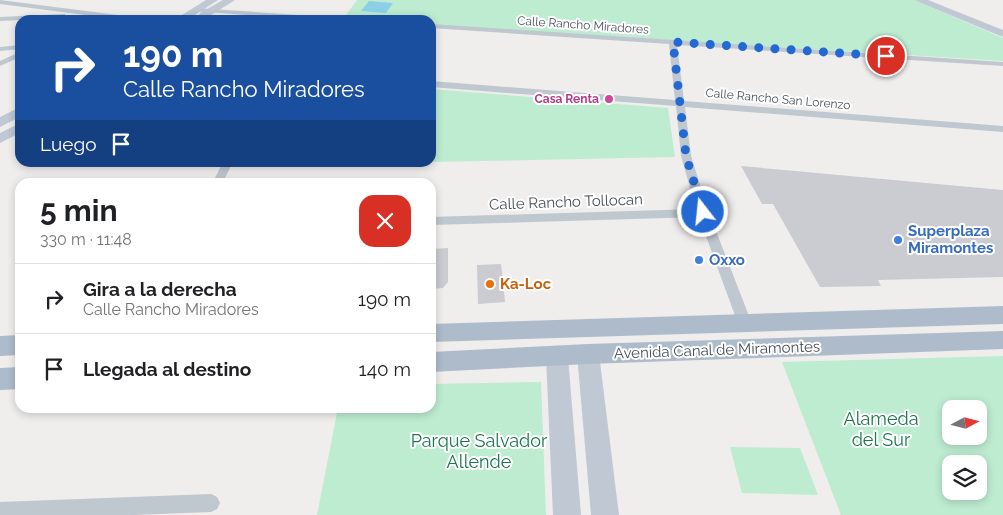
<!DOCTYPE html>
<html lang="es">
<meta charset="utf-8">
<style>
:root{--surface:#fff;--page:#f2f2f2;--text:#202124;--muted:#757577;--line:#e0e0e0}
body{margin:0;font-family:Raleway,sans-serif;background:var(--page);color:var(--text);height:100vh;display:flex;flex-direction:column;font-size:19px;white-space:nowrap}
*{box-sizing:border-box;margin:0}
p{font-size:16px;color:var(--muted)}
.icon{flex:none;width:28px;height:28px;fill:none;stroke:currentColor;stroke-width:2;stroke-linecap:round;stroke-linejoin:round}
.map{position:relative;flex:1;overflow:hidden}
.panel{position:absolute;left:15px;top:178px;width:421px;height:235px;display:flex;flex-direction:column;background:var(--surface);border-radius:15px;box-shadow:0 2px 8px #0003}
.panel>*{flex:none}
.top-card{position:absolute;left:15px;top:15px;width:421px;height:152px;border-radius:15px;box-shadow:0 2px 8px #0003;background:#1a4fa0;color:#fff;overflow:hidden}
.needle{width:32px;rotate:83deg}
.controls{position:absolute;left:942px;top:400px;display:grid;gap:10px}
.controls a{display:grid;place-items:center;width:45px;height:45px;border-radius:10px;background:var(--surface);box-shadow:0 2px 8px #0003;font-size:25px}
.pin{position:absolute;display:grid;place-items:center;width:42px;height:42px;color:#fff;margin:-21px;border:2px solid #fff;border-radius:50%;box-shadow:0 1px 5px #0007}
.me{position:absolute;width:55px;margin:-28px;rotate:344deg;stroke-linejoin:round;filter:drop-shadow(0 0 4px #0008)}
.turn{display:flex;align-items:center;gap:18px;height:105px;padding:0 25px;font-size:22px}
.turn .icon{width:65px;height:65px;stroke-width:2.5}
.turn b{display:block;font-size:35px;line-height:42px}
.then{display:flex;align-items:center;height:48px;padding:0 25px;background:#0003;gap:10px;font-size:19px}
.round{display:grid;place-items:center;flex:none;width:52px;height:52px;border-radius:15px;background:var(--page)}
.summary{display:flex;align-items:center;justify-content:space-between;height:85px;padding:0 25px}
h1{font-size:30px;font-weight:700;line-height:38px}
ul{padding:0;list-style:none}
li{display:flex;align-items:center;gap:15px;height:70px;padding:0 25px;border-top:1px solid var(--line)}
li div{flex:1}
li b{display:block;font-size:19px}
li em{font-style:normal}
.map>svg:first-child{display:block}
.green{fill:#bdecd1;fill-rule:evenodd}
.water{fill:#8dd0e6}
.building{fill:#caccd2}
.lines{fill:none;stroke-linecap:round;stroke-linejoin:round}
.street{fill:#bfc7cf;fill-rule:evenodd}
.secondary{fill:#bfc8d3;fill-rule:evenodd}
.primary{fill:#aebbcb;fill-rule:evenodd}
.route{stroke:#2369d4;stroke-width:9;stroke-dasharray:0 16.2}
.hotel-dot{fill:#d1479c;stroke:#fff;stroke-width:2}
.shop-dot{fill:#3f7fe0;stroke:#fff;stroke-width:2}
.food-dot{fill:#e8710a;stroke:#fff;stroke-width:2}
.labels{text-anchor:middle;stroke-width:4;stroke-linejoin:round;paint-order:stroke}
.far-street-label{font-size:12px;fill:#475059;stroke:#fff}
.far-hotel-label{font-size:12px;font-weight:bold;fill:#b23c85;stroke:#fff;text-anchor:end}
.street-label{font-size:15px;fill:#475059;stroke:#fff}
.shop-label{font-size:15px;font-weight:bold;fill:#366cbe;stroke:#fff;text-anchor:start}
.food-label{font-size:15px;font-weight:bold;fill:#c56008;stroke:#fff;text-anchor:start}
.near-park-label{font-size:18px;fill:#1c764d;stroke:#fff}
</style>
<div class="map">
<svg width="1003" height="515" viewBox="0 0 1003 515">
<rect width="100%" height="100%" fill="#f0eded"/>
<g class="green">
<path d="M357 0H914L1003 38V61L431 25V20L343 19Z"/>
<path d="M431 89 668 108 675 157 431 162Z"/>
<path d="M253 162H417V163L251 166Z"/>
<path d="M1003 356V515H841L782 362ZM951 409H979V436H951ZM951 464H979V491H951Z"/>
<path d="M541 382 546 515H317L338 408H431V384Z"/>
<path d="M730 447 800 448 818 495 742 493Z"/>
</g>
<path class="water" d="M369 1 393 3 386 13 361 11Z"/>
<g class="building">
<path d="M741 166 1003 190V277L878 280 881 286 820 287 773 204H762Z"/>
<path d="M448 248V282L443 288 431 289V249Z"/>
<path d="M501 264 505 302 478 304 477 265Z"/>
</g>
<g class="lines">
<g class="street">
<path d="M0 0 141 18 145 20H124L0 4Z"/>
<path d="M196 8 342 18 346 20H310L194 11V9Z"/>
<path d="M62 14H65V18L0 21V17Z"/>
<path d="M431 24 1003 62V66L677 45 684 101 1003 126V132L685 107 691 156 709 213 751 321 749 325 744 327 739 325 737 321 699 217 431 225V217L696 209 681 156 676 106 431 87V81L675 100 669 44 431 28Z"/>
<path d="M20 45V49L0 51V47Z"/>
<path d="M20 52V57L0 66V61Z"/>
<path d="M223 162H233L223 182H213Z"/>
<path d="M211 494 217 497 220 503 217 509 211 512 132 515H0V502Z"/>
</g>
<g class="secondary">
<path d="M206 0H218L187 20H174Z"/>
<path d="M223 0H235L208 17H200L199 15 200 13Z"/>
<path d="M914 0H928L1003 30V37Z"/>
<path d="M20 107V117L0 127V117Z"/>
<path d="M20 123V133L0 143V133Z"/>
<path d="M588 345 596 347 599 354 619 515H591L577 354 580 347Z"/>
<path d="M557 348 565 350 568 357 581 515H553L546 357 549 350Z"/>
</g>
<g class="primary">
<path d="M1003 306V324L431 342V324Z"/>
<path d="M1003 331V349L588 364 431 372V352L588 344Z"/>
<path d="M20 335V355L0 356V336Z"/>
<path d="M20 367V389L0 390V368Z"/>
</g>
</g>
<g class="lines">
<path class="route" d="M703 212 686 156 673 42 886 56"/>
</g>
<circle class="hotel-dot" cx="609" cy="99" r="5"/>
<g class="shop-dot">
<circle cx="898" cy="240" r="5"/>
<circle cx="699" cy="260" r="5"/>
</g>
<circle class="food-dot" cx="490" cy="284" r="5"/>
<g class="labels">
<g class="far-street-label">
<text transform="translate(583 25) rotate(4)" y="4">Calle Rancho Miradores</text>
<text transform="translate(778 99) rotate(5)" y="4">Calle Rancho San Lorenzo</text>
</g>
<g class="far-hotel-label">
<text x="599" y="103">Casa Renta</text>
</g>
<g class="street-label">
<text transform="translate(566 202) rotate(-2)" y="5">Calle Rancho Tollocan</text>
<text transform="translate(717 350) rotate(-2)" y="5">Avenida Canal de Miramontes</text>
</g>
<g class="shop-label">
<text x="908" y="236">Superplaza<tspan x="908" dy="17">Miramontes</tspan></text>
<text x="709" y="265">Oxxo</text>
</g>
<g class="food-label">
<text x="500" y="289">Ka-Loc</text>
</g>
<g class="near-park-label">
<text x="881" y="425">Alameda<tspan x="881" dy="21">del Sur</tspan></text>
<text x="479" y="447">Parque Salvador<tspan x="479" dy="21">Allende</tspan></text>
</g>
</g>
</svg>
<div class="controls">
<a><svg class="needle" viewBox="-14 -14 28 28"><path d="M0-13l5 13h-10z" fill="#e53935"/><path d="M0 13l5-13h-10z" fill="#757577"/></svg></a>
<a><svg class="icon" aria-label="layers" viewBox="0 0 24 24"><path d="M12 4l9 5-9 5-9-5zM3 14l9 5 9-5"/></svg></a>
</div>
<div class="pin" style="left:886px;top:56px;background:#d93025"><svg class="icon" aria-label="arrive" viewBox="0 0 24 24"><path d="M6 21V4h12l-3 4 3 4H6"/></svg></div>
<svg class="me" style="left:703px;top:212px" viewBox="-20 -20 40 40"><circle r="17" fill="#2369d4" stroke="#fff" stroke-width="3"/><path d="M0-11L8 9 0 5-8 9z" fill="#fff"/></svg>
<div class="top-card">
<div class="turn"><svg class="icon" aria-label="right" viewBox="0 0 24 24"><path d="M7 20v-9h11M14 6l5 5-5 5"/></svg><div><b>190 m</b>Calle Rancho Miradores</div></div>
<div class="then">Luego<svg class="icon" aria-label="arrive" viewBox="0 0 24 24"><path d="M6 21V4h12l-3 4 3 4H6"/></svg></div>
</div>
<section class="panel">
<div class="summary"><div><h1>5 min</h1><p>330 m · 11:48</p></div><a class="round" style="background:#d93025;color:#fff"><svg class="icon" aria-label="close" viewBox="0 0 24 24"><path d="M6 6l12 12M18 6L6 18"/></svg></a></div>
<ul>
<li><svg class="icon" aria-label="right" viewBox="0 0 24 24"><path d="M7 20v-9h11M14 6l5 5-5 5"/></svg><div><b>Gira a la derecha</b><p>Calle Rancho Miradores</p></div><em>190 m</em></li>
<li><svg class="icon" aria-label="arrive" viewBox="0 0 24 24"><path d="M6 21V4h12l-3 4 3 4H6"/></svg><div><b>Llegada al destino</b></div><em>140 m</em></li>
</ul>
</section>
</div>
